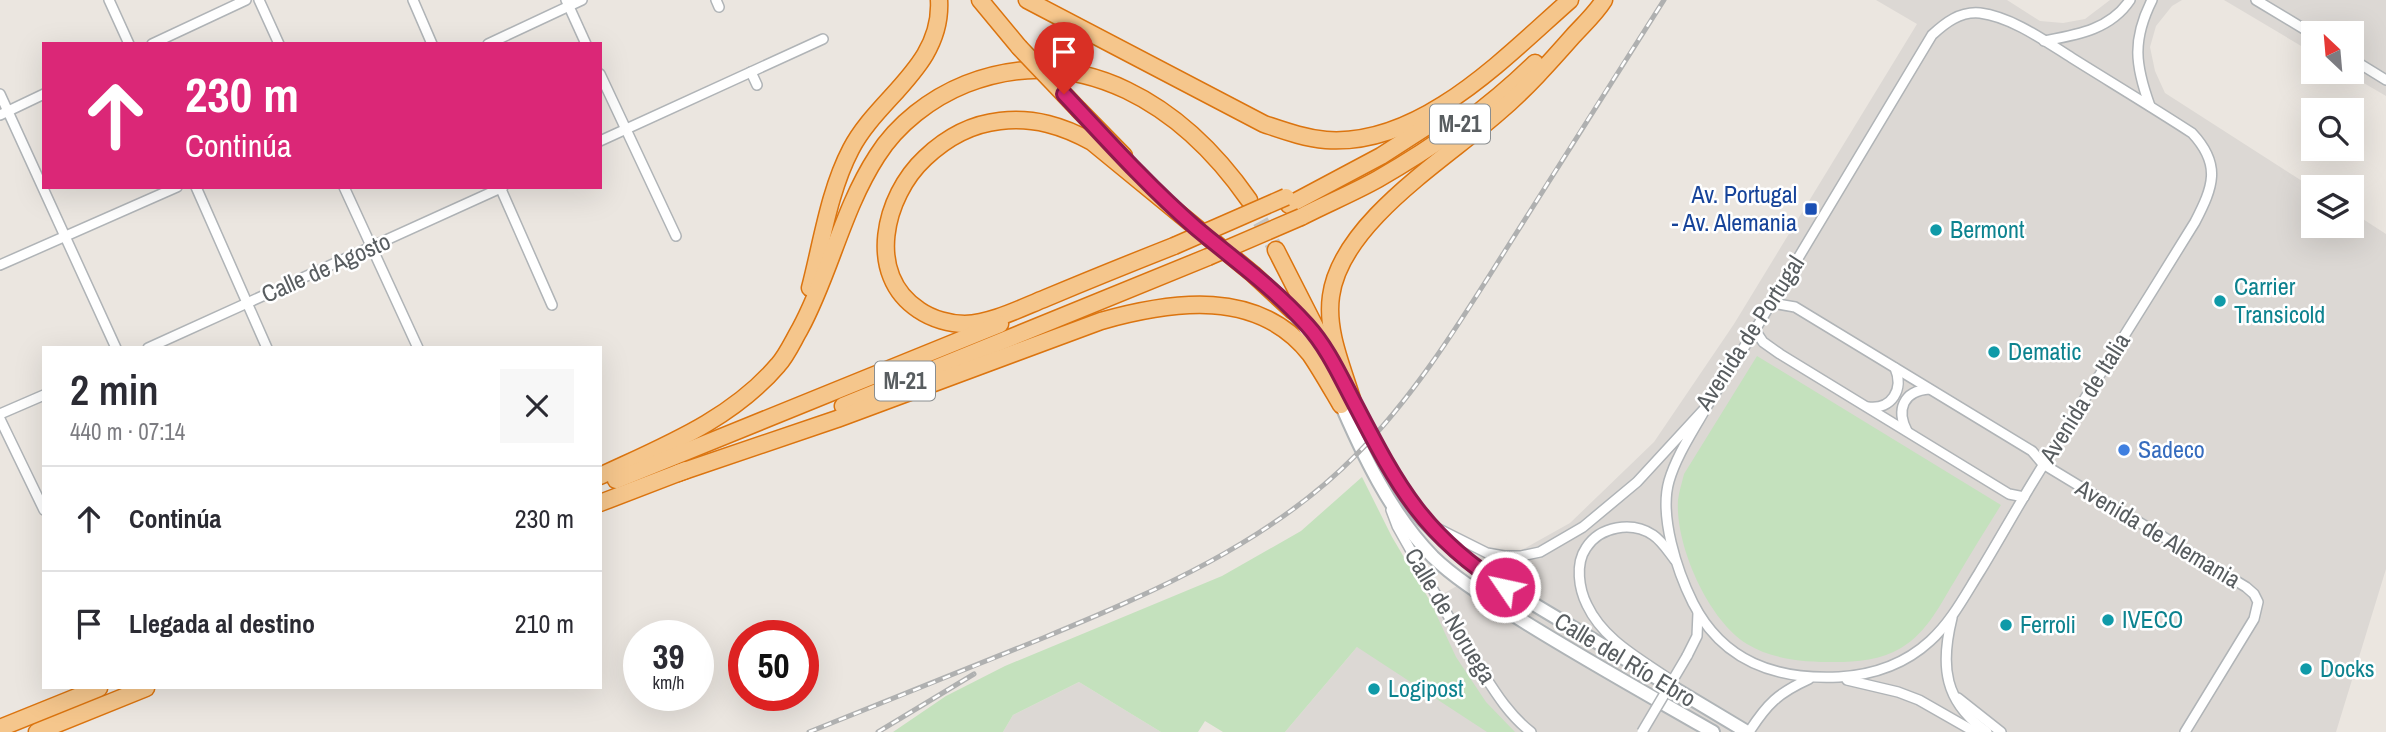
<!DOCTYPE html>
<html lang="es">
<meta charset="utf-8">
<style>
:root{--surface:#fff;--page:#f7f7f7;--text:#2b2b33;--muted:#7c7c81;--line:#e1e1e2}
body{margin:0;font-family:"Archivo Narrow",sans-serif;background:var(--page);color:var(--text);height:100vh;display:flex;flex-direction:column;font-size:26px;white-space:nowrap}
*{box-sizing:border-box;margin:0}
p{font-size:23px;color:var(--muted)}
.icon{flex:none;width:38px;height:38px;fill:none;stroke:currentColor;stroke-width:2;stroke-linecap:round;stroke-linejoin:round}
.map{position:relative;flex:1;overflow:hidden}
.side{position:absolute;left:42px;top:346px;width:560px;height:343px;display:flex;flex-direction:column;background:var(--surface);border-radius:0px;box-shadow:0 7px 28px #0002}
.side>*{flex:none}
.banner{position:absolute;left:42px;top:42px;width:560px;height:147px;border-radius:0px;box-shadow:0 7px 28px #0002;background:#db2777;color:#fff;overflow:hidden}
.needle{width:46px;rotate:334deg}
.tools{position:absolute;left:2301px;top:21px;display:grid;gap:14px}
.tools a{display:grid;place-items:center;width:63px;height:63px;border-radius:0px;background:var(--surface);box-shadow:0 7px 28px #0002;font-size:35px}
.speed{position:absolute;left:623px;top:620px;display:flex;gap:14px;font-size:35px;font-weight:700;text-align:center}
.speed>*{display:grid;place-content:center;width:91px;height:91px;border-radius:50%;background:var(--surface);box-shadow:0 7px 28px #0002;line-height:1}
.speed small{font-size:18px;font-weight:400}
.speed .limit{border:10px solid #d22;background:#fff;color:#111}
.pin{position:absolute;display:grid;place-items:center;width:60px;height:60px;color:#fff;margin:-72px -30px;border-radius:50% 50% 50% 0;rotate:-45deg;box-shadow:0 0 7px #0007}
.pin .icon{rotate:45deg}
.me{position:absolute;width:77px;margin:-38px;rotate:304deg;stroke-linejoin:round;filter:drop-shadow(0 0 5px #0008)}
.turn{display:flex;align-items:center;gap:24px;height:147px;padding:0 28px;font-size:32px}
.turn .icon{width:91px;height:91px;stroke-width:2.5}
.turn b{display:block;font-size:49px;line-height:60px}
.round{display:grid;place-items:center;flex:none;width:74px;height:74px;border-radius:0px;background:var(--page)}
.head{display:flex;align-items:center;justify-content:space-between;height:119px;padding:0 28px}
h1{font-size:42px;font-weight:600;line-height:52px}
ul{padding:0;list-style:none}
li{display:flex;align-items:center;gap:21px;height:105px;padding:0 28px;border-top:2px solid var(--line)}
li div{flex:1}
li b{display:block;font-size:26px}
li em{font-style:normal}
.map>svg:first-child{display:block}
.industrial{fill:#dcd8d4}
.green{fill:#c4e1bd}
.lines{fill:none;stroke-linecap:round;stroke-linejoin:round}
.highway-tunnel{stroke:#c6c4c0;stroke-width:16;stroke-dasharray:16 8;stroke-linecap:butt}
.street-casing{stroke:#b0b4b7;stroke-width:12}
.secondary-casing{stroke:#afb4b7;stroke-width:16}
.highway-casing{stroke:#db740f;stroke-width:19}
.street{stroke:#fff;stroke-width:9}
.secondary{stroke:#fff;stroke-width:12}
.highway{stroke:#f5c68c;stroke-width:16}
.rail-casing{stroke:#afb0b0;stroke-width:5}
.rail{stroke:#fff;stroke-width:2.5;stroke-dasharray:8;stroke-linecap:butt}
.street-bridge-casing{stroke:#b0b4b7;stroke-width:12;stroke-linecap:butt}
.highway-bridge-casing{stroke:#db740f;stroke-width:19;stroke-linecap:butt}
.street-bridge{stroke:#fff;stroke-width:9}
.highway-bridge{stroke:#f5c68c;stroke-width:16}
.route-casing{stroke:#8e194d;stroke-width:18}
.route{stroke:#db2777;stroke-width:12}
.transit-dot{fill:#1a4fb4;stroke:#fff;stroke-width:2.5}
.culture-dot{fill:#0f9aa8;stroke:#fff;stroke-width:2.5}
.shop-dot{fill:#3f7fe0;stroke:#fff;stroke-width:2.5}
.labels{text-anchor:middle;stroke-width:5;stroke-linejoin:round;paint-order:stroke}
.shield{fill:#fff;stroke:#8a8e90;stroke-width:2}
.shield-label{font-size:23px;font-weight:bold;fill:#585d60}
.transit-label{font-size:24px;fill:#164399;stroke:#fff;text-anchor:end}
.culture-label{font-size:24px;fill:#0d838f;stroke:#fff;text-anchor:start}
.street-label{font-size:24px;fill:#585d60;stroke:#fff}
.shop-label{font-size:24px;fill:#366cbe;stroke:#fff;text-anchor:start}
</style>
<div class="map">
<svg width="2386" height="732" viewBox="0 0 2386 732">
<rect width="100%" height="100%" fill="#ebe6e0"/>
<g class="industrial">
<path d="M1876 0H2007L2040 21 2063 23 2085 19 2110 0H2182L2172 6 2156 26 2150 47 2155 71 2165 93 2313 188 2314 226H2352V212L2386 234V569L2336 732H1285L1357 647 1430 601 1570 523 1654 442 1734 324 1917 24Z"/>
<path d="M2224 0H2386V96L2345 72H2352V33H2314L2313 53Z"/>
<path d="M1079 682 1161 732H1003L1013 715Z"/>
</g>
<g class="green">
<path d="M1757 356 2001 505C1986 529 1971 553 1957 577 1941 603 1928 632 1901 648 1881 660 1857 662 1835 662 1805 662 1773 660 1747 644 1708 620 1675 545 1678 500 1679 491 1682 483 1684 474Z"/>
<path d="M1362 477 1392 537 1430 601 1456 657 1486 702 1515 732H1487L1357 647 1285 732H1223L1205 721 1198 732H1161L1079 682 1013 715 1003 732H893L946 696 1005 666 1222 576 1301 531Z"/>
</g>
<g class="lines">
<path class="highway-tunnel" d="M1249 200 1276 250"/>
<defs>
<g id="street">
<path d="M109 0 129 44"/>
<path d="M259 0 279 44"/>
<path d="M413 0 432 44"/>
<path d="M566 0 586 44"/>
<path d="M716 0 719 7"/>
<path d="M2256 0 2314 35"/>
<path d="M2044 41C2076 35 2110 30 2130 0"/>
<path d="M152 44 246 0"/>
<path d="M488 44 582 0"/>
<path d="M2352 59 2386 80"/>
<path d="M751 72 757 85"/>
<path d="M600 74 676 236"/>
<path d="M0 94 116 348"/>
<path d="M2150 106C2135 65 2132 40 2152 0"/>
<path d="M0 115 44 94"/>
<path d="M600 141 823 39"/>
<path d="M196 187 267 348"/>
<path d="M344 187 418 348"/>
<path d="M500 187 552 305"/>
<path d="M0 265 177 187"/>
<path d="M1772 303 1795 307 2032 451 2043 464 2246 587 2254 594 2258 602 2254 619 2185 732"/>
<path d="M1755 330 1763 342 1780 354 2009 494 2024 497"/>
<path d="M148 348 503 187"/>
<path d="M1868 407C1892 410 1904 389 1895 368"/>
<path d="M0 414 44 395"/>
<path d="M0 419 44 510"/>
<path d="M1907 431C1896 410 1903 391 1929 389"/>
<path d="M1391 510 1397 526C1424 574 1451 623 1481 670 1495 692 1509 715 1531 732"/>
<path d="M1437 528 1487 553 1504 556H1521L1540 552 1583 527 1637 482 1707 406 1755 330 1932 35C1945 23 1960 11 1980 13 2012 17 2045 41 2072 58 2112 83 2152 107 2192 133 2222 165 2213 187 2195 222 2145 303 2094 384 2044 464 2021 500 2001 537 1979 573 1964 597 1951 622 1930 641 1905 664 1872 675 1839 677 1776 680 1723 662 1693 603 1677 571 1659 516 1669 481 1677 454 1694 430 1707 406"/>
<path d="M1952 618C1940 666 1944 702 1987 732"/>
<path d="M1687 656 1697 636 1698 613"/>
<path d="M1666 677C1637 657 1603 639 1587 605 1579 589 1575 564 1586 548 1600 526 1632 521 1653 535 1662 541 1668 551 1675 560"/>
<path d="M1847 680 1898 692 1919 700 1975 732"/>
<path d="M1958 698 2001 732"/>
<path d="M1749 732C1767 704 1778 693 1809 679"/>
</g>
<g id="secondary">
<path d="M1293 311 1305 328 1324 364"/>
<path d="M1348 392C1370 435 1391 484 1423 520 1442 540 1463 558 1485 575L1747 732"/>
<path d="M1338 397C1362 453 1390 513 1433 557 1457 580 1487 598 1515 616 1580 657 1647 694 1713 732"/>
</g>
<g id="highway">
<path d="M980 0 1019 47"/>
<path d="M1027 0 1264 124C1285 131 1304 138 1326 140 1421 147 1505 57 1570 0"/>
<path d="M1079 110 1124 156"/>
<path d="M1289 205 1381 156 1443 116"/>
<path d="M1301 217C1326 204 1353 193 1378 179 1434 147 1489 108 1535 63"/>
<path d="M1174 246C1131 263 1089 280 1046 298 1021 308 992 323 965 324 950 324 932 319 919 310 865 275 884 196 925 158 946 138 972 124 1000 121 1034 117 1063 126 1092 142L1253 274 1293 311"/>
<path d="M1276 250 1332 360"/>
<path d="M810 288C822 242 829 191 851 149 878 97 943 66 939 0"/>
<path d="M1352 399C1342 366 1326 331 1331 296 1341 222 1446 159 1499 112 1526 89 1550 62 1573 36 1584 24 1596 13 1604 0"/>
<path d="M843 406 1208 257"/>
<path d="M678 473 837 419 1101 321C1172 301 1258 288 1310 354 1321 370 1331 388 1341 405"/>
<path d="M600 476C664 446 731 420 778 365 787 355 793 341 800 329 830 274 842 210 877 156 897 124 931 98 966 84 1082 39 1184 107 1249 200"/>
<path d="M616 480 1000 324"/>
<path d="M600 503 686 470"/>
<path d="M0 728 99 688"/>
<path d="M37 732 146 688"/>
</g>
</defs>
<use href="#street" class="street-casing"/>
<use href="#secondary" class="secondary-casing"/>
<use href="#highway" class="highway-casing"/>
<use href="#street" class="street"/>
<use href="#secondary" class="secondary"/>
<use href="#highway" class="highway"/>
<defs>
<g id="rail">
<path d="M809 732C887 701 965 670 1043 638 1154 592 1269 543 1355 456 1417 394 1463 317 1510 243 1561 162 1612 81 1664 0"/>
<path d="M878 732 974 674"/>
</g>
</defs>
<use href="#rail" class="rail-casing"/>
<use href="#rail" class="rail"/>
<defs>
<path id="street-bridge" d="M1642 732 1687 656"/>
<g id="highway-bridge">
<path d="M1019 47 1079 110"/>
<path d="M1174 246 1286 197"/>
<path d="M1208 257 1301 217"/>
</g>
</defs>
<use href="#street-bridge" class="street-bridge-casing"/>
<use href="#highway-bridge" class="highway-bridge-casing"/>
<use href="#street-bridge" class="street-bridge"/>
<use href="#highway-bridge" class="highway-bridge"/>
</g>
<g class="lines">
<defs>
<path id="route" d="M1064 94C1106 139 1148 186 1195 227 1233 259 1273 287 1307 325 1328 348 1341 378 1356 406 1398 487 1425 537 1505 587"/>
</defs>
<use href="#route" class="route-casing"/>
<use href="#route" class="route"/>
</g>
<rect class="transit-dot" x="1804" y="202" width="14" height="14" rx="3.5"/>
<g class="culture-dot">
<circle cx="1936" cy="230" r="7"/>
<circle cx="2220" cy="301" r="7"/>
<circle cx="1994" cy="352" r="7"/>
<circle cx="2108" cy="620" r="7"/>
<circle cx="2006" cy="625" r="7"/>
<circle cx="2306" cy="669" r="7"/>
<circle cx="1374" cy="689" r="7"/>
</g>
<circle class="shop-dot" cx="2124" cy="450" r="7"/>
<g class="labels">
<g class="shield">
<rect x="1430" y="104.5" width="60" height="39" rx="5"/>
<rect x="875" y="361.5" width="60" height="39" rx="5"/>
</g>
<g class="shield-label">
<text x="1460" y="132">M-21</text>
<text x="905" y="389">M-21</text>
</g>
<g class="transit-label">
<text x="1797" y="203">Av. Portugal<tspan x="1797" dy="28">- Av. Alemania</tspan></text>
</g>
<g class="culture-label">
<text x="1950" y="238">Bermont</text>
<text x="2234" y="295">Carrier<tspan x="2234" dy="28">Transicold</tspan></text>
<text x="2008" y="360">Dematic</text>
<text x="2122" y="628">IVECO</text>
<text x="2020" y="633">Ferroli</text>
<text x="2320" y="677">Docks</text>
<text x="1388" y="697">Logipost</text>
</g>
<g class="street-label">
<text transform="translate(326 268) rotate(-24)" y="8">Calle de Agosto</text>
<text transform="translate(1750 333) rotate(-57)" y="8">Avenida de Portugal</text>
<text transform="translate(2085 398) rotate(-58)" y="8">Avenida de Italia</text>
<text transform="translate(2158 534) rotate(31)" y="8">Avenida de Alemania</text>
<text transform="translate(1450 616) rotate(59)" y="8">Calle de Noruega</text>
<text transform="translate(1625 660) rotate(31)" y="8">Calle del Río Ebro</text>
</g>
<g class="shop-label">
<text x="2138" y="458">Sadeco</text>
</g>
</g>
</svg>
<div class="tools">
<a><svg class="needle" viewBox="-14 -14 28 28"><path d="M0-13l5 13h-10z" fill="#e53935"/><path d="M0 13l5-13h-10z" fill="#7c7c81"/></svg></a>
<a><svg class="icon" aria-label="search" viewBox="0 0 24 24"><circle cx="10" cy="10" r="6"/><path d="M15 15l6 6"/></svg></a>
<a><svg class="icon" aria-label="layers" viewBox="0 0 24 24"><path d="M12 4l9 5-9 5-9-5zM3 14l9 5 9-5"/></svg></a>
</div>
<div class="speed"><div>39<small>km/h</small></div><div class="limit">50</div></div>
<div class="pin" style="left:1064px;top:94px;background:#d93025"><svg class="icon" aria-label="arrive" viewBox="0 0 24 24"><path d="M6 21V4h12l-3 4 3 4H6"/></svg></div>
<svg class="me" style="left:1505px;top:587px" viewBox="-20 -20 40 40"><circle r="17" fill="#db2777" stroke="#fff" stroke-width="3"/><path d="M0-11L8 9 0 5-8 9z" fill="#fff"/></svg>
<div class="banner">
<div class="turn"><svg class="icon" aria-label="ahead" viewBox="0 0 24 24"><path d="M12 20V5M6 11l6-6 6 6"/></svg><div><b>230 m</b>Continúa</div></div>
</div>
<section class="side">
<div class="head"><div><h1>2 min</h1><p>440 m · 07:14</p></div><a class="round"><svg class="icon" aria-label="close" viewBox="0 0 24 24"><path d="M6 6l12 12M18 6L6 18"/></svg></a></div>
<ul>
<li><svg class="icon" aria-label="ahead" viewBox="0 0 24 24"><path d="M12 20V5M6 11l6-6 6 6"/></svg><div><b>Continúa</b></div><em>230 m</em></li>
<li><svg class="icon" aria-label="arrive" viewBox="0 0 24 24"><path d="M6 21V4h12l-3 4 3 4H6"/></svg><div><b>Llegada al destino</b></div><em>210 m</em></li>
</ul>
</section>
</div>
